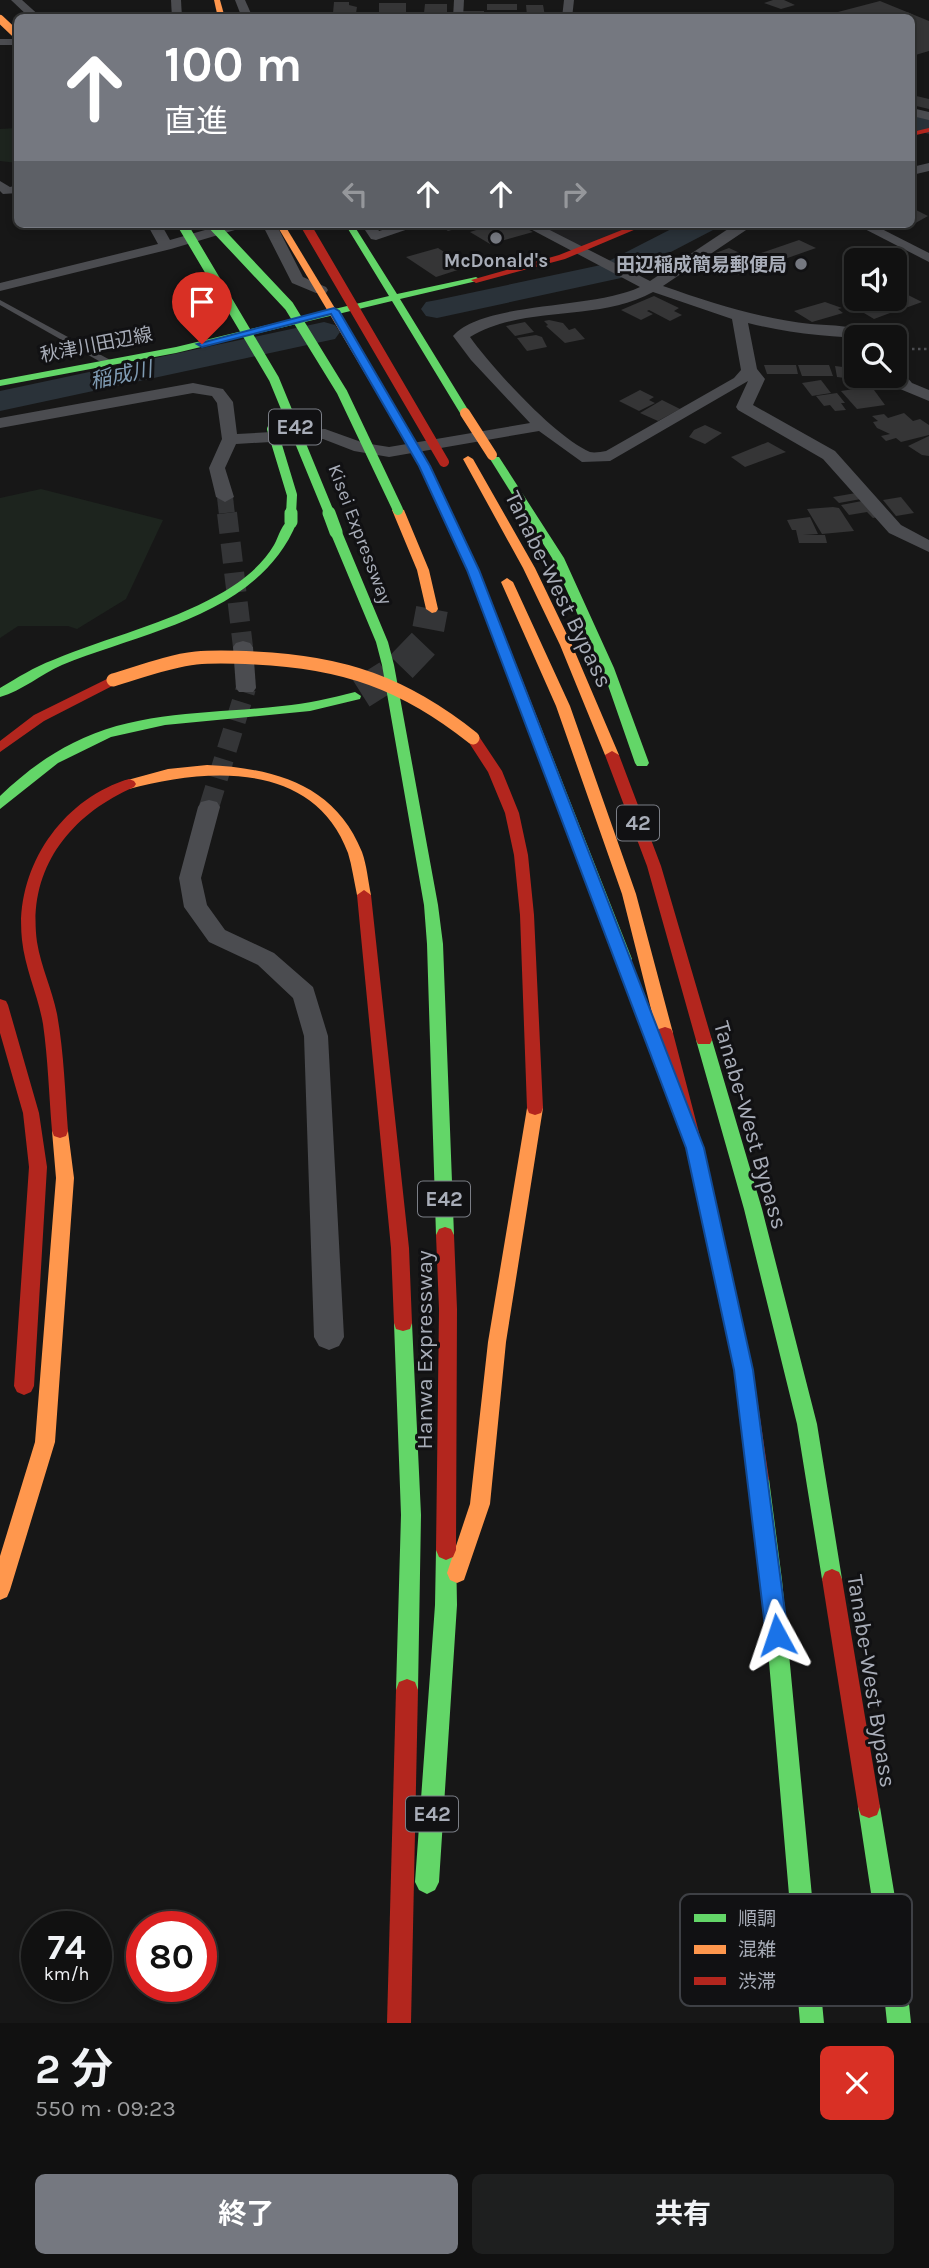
<!DOCTYPE html>
<html lang="ja">
<meta charset="utf-8">
<style>
:root{--surface:#111;--page:#1e1f1f;--text:#f1f3f6;--muted:#9c9d9f;--line:#303131;--accent:#757880}
body{margin:0;font-family:Karla,"Noto Sans JP",sans-serif;background:var(--page);color:var(--text);height:100vh;display:flex;flex-direction:column;font-size:26px;white-space:nowrap}
*{box-sizing:border-box;margin:0}
p{font-size:23px;color:var(--muted)}
.icon{flex:none;width:38px;height:38px;fill:none;stroke:currentColor;stroke-width:2;stroke-linecap:round;stroke-linejoin:round}
.map{position:relative;height:2023px;overflow:hidden}
.panel{display:flex;flex-direction:column;background:var(--surface);flex:1}
.panel>*{flex:none}
.hud{position:absolute;left:14px;top:14px;width:901px;height:214px;border-radius:10px;box-shadow:0 4px 10px #0003,0 0 0 2px var(--line);background:#757880;color:#fff;overflow:hidden}
.fabs{position:absolute;left:844px;top:248px;display:grid;gap:14px}
.fabs a{display:grid;place-items:center;width:63px;height:63px;border-radius:10px;background:var(--surface);box-shadow:0 4px 10px #0003,0 0 0 2px var(--line);font-size:35px}
.speed{position:absolute;left:21px;top:1911px;display:flex;gap:14px;font-size:35px;font-weight:700;text-align:center}
.speed>*{display:grid;place-content:center;width:91px;height:91px;border-radius:50%;background:var(--surface);box-shadow:0 4px 10px #0003,0 0 0 2px var(--line);line-height:1}
.speed small{font-size:18px;font-weight:400}
.speed .limit{border:10px solid #d22;background:#fff;color:#111}
.pin{position:absolute;display:grid;place-items:center;width:60px;height:60px;color:#fff;margin:-72px -30px;border-radius:50% 50% 50% 0;rotate:-45deg;box-shadow:0 0 7px #0007}
.pin .icon{rotate:45deg}
.me{position:absolute;width:77px;margin:-38px;rotate:355deg;stroke-linejoin:round;filter:drop-shadow(0 0 5px #0008)}
.turn{display:flex;align-items:center;gap:24px;height:147px;padding:0 35px;font-size:32px}
.turn .icon{width:91px;height:91px;stroke-width:2.5}
.turn b{display:block;font-size:49px;line-height:60px}
.lanes{display:flex;align-items:center;height:66px;padding:0 35px;background:#0003;justify-content:center;gap:35px;direction:ltr}
.lanes .off{opacity:.35}
.round{display:grid;place-items:center;flex:none;width:74px;height:74px;border-radius:10px;background:var(--page)}
.summary{display:flex;align-items:center;justify-content:space-between;height:119px;padding:0 35px}
h1{font-size:42px;font-weight:700;line-height:52px}
.button{display:flex;gap:14px;margin-top:auto;padding:14px 35px}
.button a{flex:1;height:80px;border-radius:10px;background:var(--accent);color:#fff;font-size:28px;font-weight:700;line-height:80px;text-align:center}
.button a+a{background:var(--page);color:var(--text)}
.map>svg:first-child{display:block}
.built{fill:#212123}
.green{fill:#1d241e}
.water{fill:#2a3239}
.lines{fill:none;stroke-linecap:round;stroke-linejoin:round}
.river{fill:#2a3239;fill-rule:evenodd}
.building{fill:#353536}
.street-tunnel-far1{stroke:#343537;stroke-width:16;stroke-dasharray:16 8;stroke-linecap:butt}
.street-tunnel{stroke:#343537;stroke-width:20;stroke-dasharray:20 10;stroke-linecap:butt}
.highway-tunnel{stroke:#343537;stroke-width:32;stroke-dasharray:32 16;stroke-linecap:butt}
.path{stroke:#4d4e52;stroke-width:2.5;stroke-dasharray:2.5 3.5;stroke-linecap:butt}
.lane{fill:#4b4c50;fill-rule:evenodd}
.street{fill:#4b4c50;fill-rule:evenodd}
.fast{fill:#63d668;fill-rule:evenodd}
.slow{fill:#ff974d;fill-rule:evenodd}
.jam{fill:#b3261e;fill-rule:evenodd}
.fast-bridge-far1{stroke:#63d668;stroke-width:10}
.fast-bridge{stroke:#63d668;stroke-width:13}
.slow-bridge-far2{stroke:#ff974d;stroke-width:8}
.slow-bridge-far1{stroke:#ff974d;stroke-width:10}
.slow-bridge{stroke:#ff974d;stroke-width:13}
.jam-bridge{stroke:#b3261e;stroke-width:10}
.route{fill:#1a73e8;stroke:#114b97;stroke-width:2}
.poi-dot{fill:#757880;stroke:#111113;stroke-width:2.5}
.labels{text-anchor:middle;stroke-width:6;stroke-linejoin:round;paint-order:stroke}
.far-poi-label{font-size:19px;font-weight:bold;fill:#a8adb8;stroke:#111113}
.far-street-label{font-size:19px;fill:#a8adb8;stroke:#111113}
.far-water-label{font-size:21px;font-style:italic;fill:#7f9bb3;stroke:#111113}
.shield{fill:#111113;stroke:#7b7e86;stroke-width:2}
.shield-label{font-size:21px;font-weight:bold;fill:#a8adb8}
.street-label{font-size:23px;fill:#a8adb8;stroke:#111113}
.key{fill:#111113;stroke:#3e4045;stroke-width:2}
.key-label{font-size:19px;fill:#a8adb8}
</style>
<div class="map">
<svg width="929" height="2023" viewBox="0 0 929 2023">
<rect width="100%" height="100%" fill="#171717"/>
<path class="built" d="M528 224H644L582 252Z"/>
<g class="green">
<path d="M17 128V163L0 161V129Z"/>
<path d="M41 489 163 520 126 599 77 629 68 626H18L0 638V498Z"/>
</g>
<path class="water" d="M693 224H713L626 267 620 265 654 243Z"/>
<g class="lines">
<g class="river">
<path d="M912 113 929 118V134L912 129Z"/>
<path d="M681 224H717L713 230 621 278 437 318 426 316 421 309 426 302 437 300 601 265Z"/>
<path d="M324 322 335 325 340 332 335 339 0 411V391Z"/>
</g>
</g>
<g class="building">
<path d="M773 0H784L795 5 781 9 764 3Z"/>
<path d="M880 1 929 21V51L912 56V18H815Z"/>
<path d="M334 2H349V5L357 7 356 13H333Z"/>
<rect x="379" y="3" width="27" height="10"/>
<path d="M425 4H447V13H424Z"/>
<rect x="487" y="4" width="30" height="6"/>
<path d="M526 5H543L545 16H527Z"/>
<path d="M463 11H484V15L483 18H462Z"/>
<path d="M912 95 929 99V109L912 105Z"/>
<path d="M912 208 928 216 912 225Z"/>
<path d="M437 224H470V225L448 231Z"/>
<path d="M495 224H518L533 232 490 244 470 232Z"/>
<path d="M799 240 816 248 739 275 723 266Z"/>
<path d="M438 248 467 267 436 277 406 257Z"/>
<path d="M729 248 742 254 725 260 713 254Z"/>
<path d="M906 294 922 302 897 311 881 304Z"/>
<path d="M654 296 679 308 674 311 682 315 670 321 649 310 647 311 653 314 641 320 621 310Z"/>
<path d="M825 302 842 308 838 309 843 313 812 322 794 311Z"/>
<path d="M880 307 890 313 874 319 864 313Z"/>
<path d="M549 320 563 323 569 330 575 328 585 339 565 343 546 326 548 325 544 321Z"/>
<path d="M525 322 534 332 515 336 506 326Z"/>
<path d="M536 335 542 337 547 347 527 351 517 338Z"/>
<path d="M843 364 856 365V376H868L869 381 837 377 835 366 843 367Z"/>
<path d="M764 365H796L798 374H767Z"/>
<path d="M798 365H829L833 376H802Z"/>
<path d="M821 380 831 393 812 396 802 383Z"/>
<path d="M867 387 874 390 885 405 857 409 841 391Z"/>
<path d="M640 390 654 397 649 400 655 403 639 411 619 401Z"/>
<path d="M837 393 845 403H841L846 410 835 411 830 405 824 406 816 396Z"/>
<path d="M662 400 680 409 658 421 640 413Z"/>
<path d="M904 413 913 421 920 419 929 425V435L901 442 896 438 886 441 881 436 890 434 877 428 873 422 878 421 872 416 884 414 888 418Z"/>
<path d="M705 425 722 433 705 444 689 437 694 430Z"/>
<path d="M929 436V456L922 455 908 446Z"/>
<path d="M768 442 786 452 745 467 731 457Z"/>
<path d="M856 493 861 499 839 503 833 497Z"/>
<path d="M901 497 914 513 896 516 883 500Z"/>
<path d="M862 501 879 517 873 518 867 512 849 515 841 505Z"/>
<path d="M833 507 839 508 854 531 822 534 807 509Z"/>
<path d="M810 517 818 534 803 535H825L827 543H799L796 530H792L787 520Z"/>
</g>
<g class="lines">
<path class="street-tunnel-far1" d="M225 497 227 515"/>
<g class="street-tunnel">
<path d="M227 513 243 647"/>
<path d="M209 807 246 688"/>
</g>
<path class="highway-tunnel" d="M361 693 399 669 426 641 432 609"/>
<path class="path" d="M894 349H929"/>
<path class="lane" d="M0 300 112 361 113 363 106 365 0 305Z"/>
<g class="street">
<path d="M11 0H22L42 18H30Z"/>
<path d="M171 0H181L182 18H172Z"/>
<path d="M235 0H245L253 18H242Z"/>
<path d="M454 0H464L463 18H453Z"/>
<path d="M564 0H574L572 18H562Z"/>
<rect x="0" y="39" width="18" height="6"/>
<path d="M912 108 929 112V120L912 116Z"/>
<path d="M929 163V171L912 175V167Z"/>
<path d="M0 181 10 187 18 185V193L3 194 0 191Z"/>
<path d="M147 224H161L170 240 226 224H247L245 227 171 249 0 291V283L158 244Z"/>
<path d="M262 224H276L303 277 326 287 328 290 326 293H316L292 283Z"/>
<path d="M361 224H375L379 231 402 224H423L376 240 371 239Z"/>
<path d="M521 224H538L650 281 728 229 738 224H755L663 286C712 303 758 318 811 324 829 326 860 324 873 338 834 338 788 333 748 323L757 369 765 379 753 405 835 451 901 525 929 540V552L889 533 823 459 738 410 736 407 748 381 610 461 582 462 539 431 389 457 354 451 323 439 236 444 225 468 234 497 225 502 216 497 209 468 222 439 217 403 212 396 193 393 0 428V418L193 383 223 389 233 402 237 434 325 429 364 443 389 447 530 423 471 360 453 336C484 301 591 310 640 287ZM653 292 732 319 741 370 734 378 606 451C601 452 594 453 590 452 556 438 492 368 470 337 525 304 596 323 653 292Z"/>
<path d="M855 224H872L929 253V262Z"/>
<path d="M894 366 899 368 912 383 929 390V401L900 389 890 376H894Z"/>
<path d="M243 641 250 643 253 647 256 688 253 692H239L236 688 233 647 236 643Z"/>
<path d="M209 800 217 802 220 807 201 878 207 905 225 930 274 953 313 987 328 1036 344 1337 339 1346 329 1350 319 1346 314 1337 304 1036 293 998 258 965 209 942 184 907 179 878 198 807 201 802Z"/>
</g>
<g class="fast">
<path d="M345 224H353L397 294 476 277 481 280 400 299 470 413 469 415 460 413 392 301 176 353 0 386V380L176 347 389 296Z"/>
<path d="M491 457H499L564 558 614 668 649 763 647 766H637L635 763 602 668 552 558 490 459Z"/>
<path d="M291 519 297 522C259 615 145 631 62 665 41 674 22 691 0 697V688C17 678 34 667 53 660 108 637 166 624 218 595 240 583 262 566 274 545 279 536 282 522 291 519Z"/>
<path d="M336 529 342 532 388 642 394 665 438 905 443 944 454 1235 451 1241 445 1243 439 1241 436 1235 427 944 424 905 382 665 376 642 330 532Z"/>
<path d="M355 692 361 696 360 699 310 711 165 725 111 737 58 763 0 809V796C22 775 45 757 73 743 137 710 212 714 282 706 307 704 331 698 355 692Z"/>
<path d="M533 721 540 725 632 959 629 963H619L616 959 526 725Z"/>
<path d="M704 1034 710 1036 712 1040 762 1209 817 1424 842 1579 839 1586 832 1589 825 1586 822 1579 797 1424 744 1209 696 1040 698 1036Z"/>
<path d="M403 1315 410 1317 412 1323 421 1515 418 1690 415 1698 407 1701 399 1698 396 1690 401 1515 394 1323 396 1317Z"/>
<path d="M759 1469 766 1472 769 1479 782 1580 824 2023H800L762 1580 749 1479 752 1472Z"/>
<path d="M446 1540 453 1543 456 1550 457 1605 439 1882 435 1890 427 1894 419 1890 415 1882 435 1605 436 1550 439 1543Z"/>
<path d="M869 1796 877 1799 880 1807 903 1946 911 2023H887L879 1946 858 1807 861 1799Z"/>
</g>
<g class="slow">
<path d="M214 0H220L225 18H218Z"/>
<path d="M276 224H284L405 424 404 426 395 424Z"/>
<path d="M468 456 473 459 535 568 572 645 619 755 617 758 612 759 605 755 560 645 523 568 463 459Z"/>
<path d="M424 463 429 466 479 570 540 725 538 728 533 729 526 725 467 570 419 466Z"/>
<path d="M398 507 404 510 429 570 438 609 436 612 432 613 426 609 417 570 392 510Z"/>
<path d="M507 578 513 582 570 706 636 894 673 1033 671 1037H659L657 1033 622 894 556 706 501 582Z"/>
<path d="M207 765C273 768 335 784 362 852 367 866 368 881 371 895L369 899H359L357 895C354 881 352 866 348 853 314 760 206 768 129 789L122 784 124 781 168 769Z"/>
<path d="M535 1101 541 1103 543 1108 506 1342 490 1504 464 1580 457 1583 450 1580 447 1573 470 1504 488 1342 527 1108 529 1103Z"/>
<path d="M60 1124 66 1126 68 1131 74 1178 55 1442 10 1590 7 1597 0 1600V1556L35 1442 56 1178 52 1131 54 1126Z"/>
</g>
<g class="jam">
<path d="M929 128V132L912 136V132Z"/>
<path d="M637 224H648L565 259 476 283 471 280 559 255Z"/>
<path d="M113 676 118 677V683L44 721 0 752V741L34 715Z"/>
<path d="M473 734 478 735 502 771 519 813 528 855 534 915 543 1108 541 1113 535 1115 529 1113 527 1108 520 915 514 855 505 813 488 772 466 738Z"/>
<path d="M612 751 619 755 661 866 712 1040 710 1044H698L696 1040 647 866 605 755Z"/>
<path d="M129 779 134 781 136 784 134 787C70 815 27 869 37 942 41 967 52 989 57 1014 64 1053 65 1092 68 1131L66 1136 60 1138 54 1136 52 1131C49 1095 48 1059 43 1024 38 995 25 969 22 940 14 870 61 799 129 779Z"/>
<path d="M364 890 371 895 409 1248 412 1323 410 1329 403 1331 396 1329 394 1323 391 1248 357 895Z"/>
<path d="M0 999 6 1001 8 1005 39 1113 47 1167 34 1386 31 1392 24 1395 17 1392 14 1386 29 1167 23 1113 0 1033Z"/>
<path d="M665 1027 671 1029 673 1033 703 1148 753 1370 769 1479 766 1486 759 1489 752 1486 749 1479 735 1370 687 1148 657 1033 659 1029Z"/>
<path d="M445 1227 451 1229 454 1235 457 1309 456 1550 453 1557 446 1560 439 1557 436 1550 439 1309 436 1235 439 1229Z"/>
<path d="M832 1569 839 1572 842 1579 880 1807 877 1815 869 1818 861 1815 858 1807 822 1579 825 1572Z"/>
<path d="M407 1679 415 1682 418 1690 411 2023H387L396 1690 399 1682Z"/>
</g>
<g class="fast-bridge-far1">
<path d="M182 224 274 379 330 515"/>
<path d="M212 224 289 306 342 392 398 510"/>
<path d="M272 429 292 495 291 515"/>
</g>
<g class="fast-bridge">
<path d="M329 513 336 532"/>
<path d="M291 522V513"/>
</g>
<path class="slow-bridge-far2" d="M0 19 18 36"/>
<path class="slow-bridge-far1" d="M465 413 492 455"/>
<path class="slow-bridge" d="M113 680C140 672 168 661 196 658 216 656 236 657 255 658 343 662 404 683 473 738"/>
<path class="jam-bridge" d="M305 224 444 462"/>
</g>
<path class="route" d="M334 308 339 311 430 466 479 570 704 1148 753 1370 788 1635 785 1643 777 1646 770 1643 766 1635 734 1370 686 1148 467 570 419 466 331 314 202 347 197 344Z"/>
<g class="poi-dot">
<circle cx="496" cy="238" r="7"/>
<circle cx="801" cy="264" r="7"/>
</g>
<g class="labels">
<g class="far-poi-label">
<text x="496" y="267">McDonald's</text>
<text x="787" y="271" text-anchor="end">田辺稲成簡易郵便局</text>
</g>
<g class="far-street-label">
<text transform="translate(96 344) rotate(-11)" y="7">秋津川田辺線</text>
<text transform="translate(361 534) rotate(69)" y="7">Kisei Expressway</text>
</g>
<g class="far-water-label">
<text transform="translate(121 375) rotate(-12)" y="7">稲成川</text>
</g>
<g class="shield">
<rect x="269" y="409.5" width="52" height="35" rx="5"/>
<rect x="617" y="805.5" width="42" height="35" rx="5"/>
<rect x="418" y="1181.5" width="52" height="35" rx="5"/>
<rect x="406" y="1796.5" width="52" height="35" rx="5"/>
</g>
<g class="shield-label">
<text x="295" y="434">E42</text>
<text x="638" y="830">42</text>
<text x="444" y="1206">E42</text>
<text x="432" y="1821">E42</text>
</g>
<g class="street-label">
<text transform="translate(559 589) rotate(64)" y="8">Tanabe-West Bypass</text>
<text transform="translate(751 1125) rotate(74)" y="8">Tanabe-West Bypass</text>
<text transform="translate(424 1350) rotate(-90)" y="8">Hanwa Expressway</text>
<text transform="translate(872 1681) rotate(81)" y="8">Tanabe-West Bypass</text>
</g>
</g>
<rect x="680" y="1894" width="232" height="112" rx="10" class="key"/>
<rect x="694" y="1914" width="32" height="8" fill="#63d668"/>
<rect x="694" y="1945" width="32" height="9" fill="#ff974d"/>
<rect x="694" y="1977" width="32" height="8" fill="#b3261e"/>
<g class="key-label">
<text x="738" y="1925">順調</text>
<text x="738" y="1956">混雑</text>
<text x="738" y="1988">渋滞</text>
</g>
</svg>
<div class="fabs">
<a><svg class="icon" aria-label="sound" viewBox="0 0 24 24"><path d="M4 9h4l5-4v14l-5-4H4zM17 9q2 3 0 6"/></svg></a>
<a><svg class="icon" aria-label="search" viewBox="0 0 24 24"><circle cx="10" cy="10" r="6"/><path d="M15 15l6 6"/></svg></a>
</div>
<div class="speed"><div>74<small>km/h</small></div><div class="limit">80</div></div>
<div class="pin" style="left:202px;top:344px;background:#d93025"><svg class="icon" aria-label="arrive" viewBox="0 0 24 24"><path d="M6 21V4h12l-3 4 3 4H6"/></svg></div>
<svg class="me" style="left:777px;top:1635px" viewBox="-20 -20 40 40"><path d="M0-17L14 15 0 8-14 15z" fill="#1a73e8" stroke="#fff" stroke-width="4"/></svg>
<div class="hud">
<div class="turn"><svg class="icon" aria-label="ahead" viewBox="0 0 24 24"><path d="M12 20V5M6 11l6-6 6 6"/></svg><div><b>100 m</b>直進</div></div>
<div class="lanes"><svg class="icon off" aria-label="left" viewBox="0 0 24 24"><path d="M17 20v-9H6M10 6l-5 5 5 5"/></svg><svg class="icon" aria-label="ahead" viewBox="0 0 24 24"><path d="M12 20V5M6 11l6-6 6 6"/></svg><svg class="icon" aria-label="ahead" viewBox="0 0 24 24"><path d="M12 20V5M6 11l6-6 6 6"/></svg><svg class="icon off" aria-label="right" viewBox="0 0 24 24"><path d="M7 20v-9h11M14 6l5 5-5 5"/></svg></div>
</div>
</div>
<section class="panel">
<div class="summary"><div><h1>2 分</h1><p>550 m · 09:23</p></div><a class="round" style="background:#d93025;color:#fff"><svg class="icon" aria-label="close" viewBox="0 0 24 24"><path d="M6 6l12 12M18 6L6 18"/></svg></a></div>
<div class="button"><a>終了</a><a>共有</a></div>
</section>
